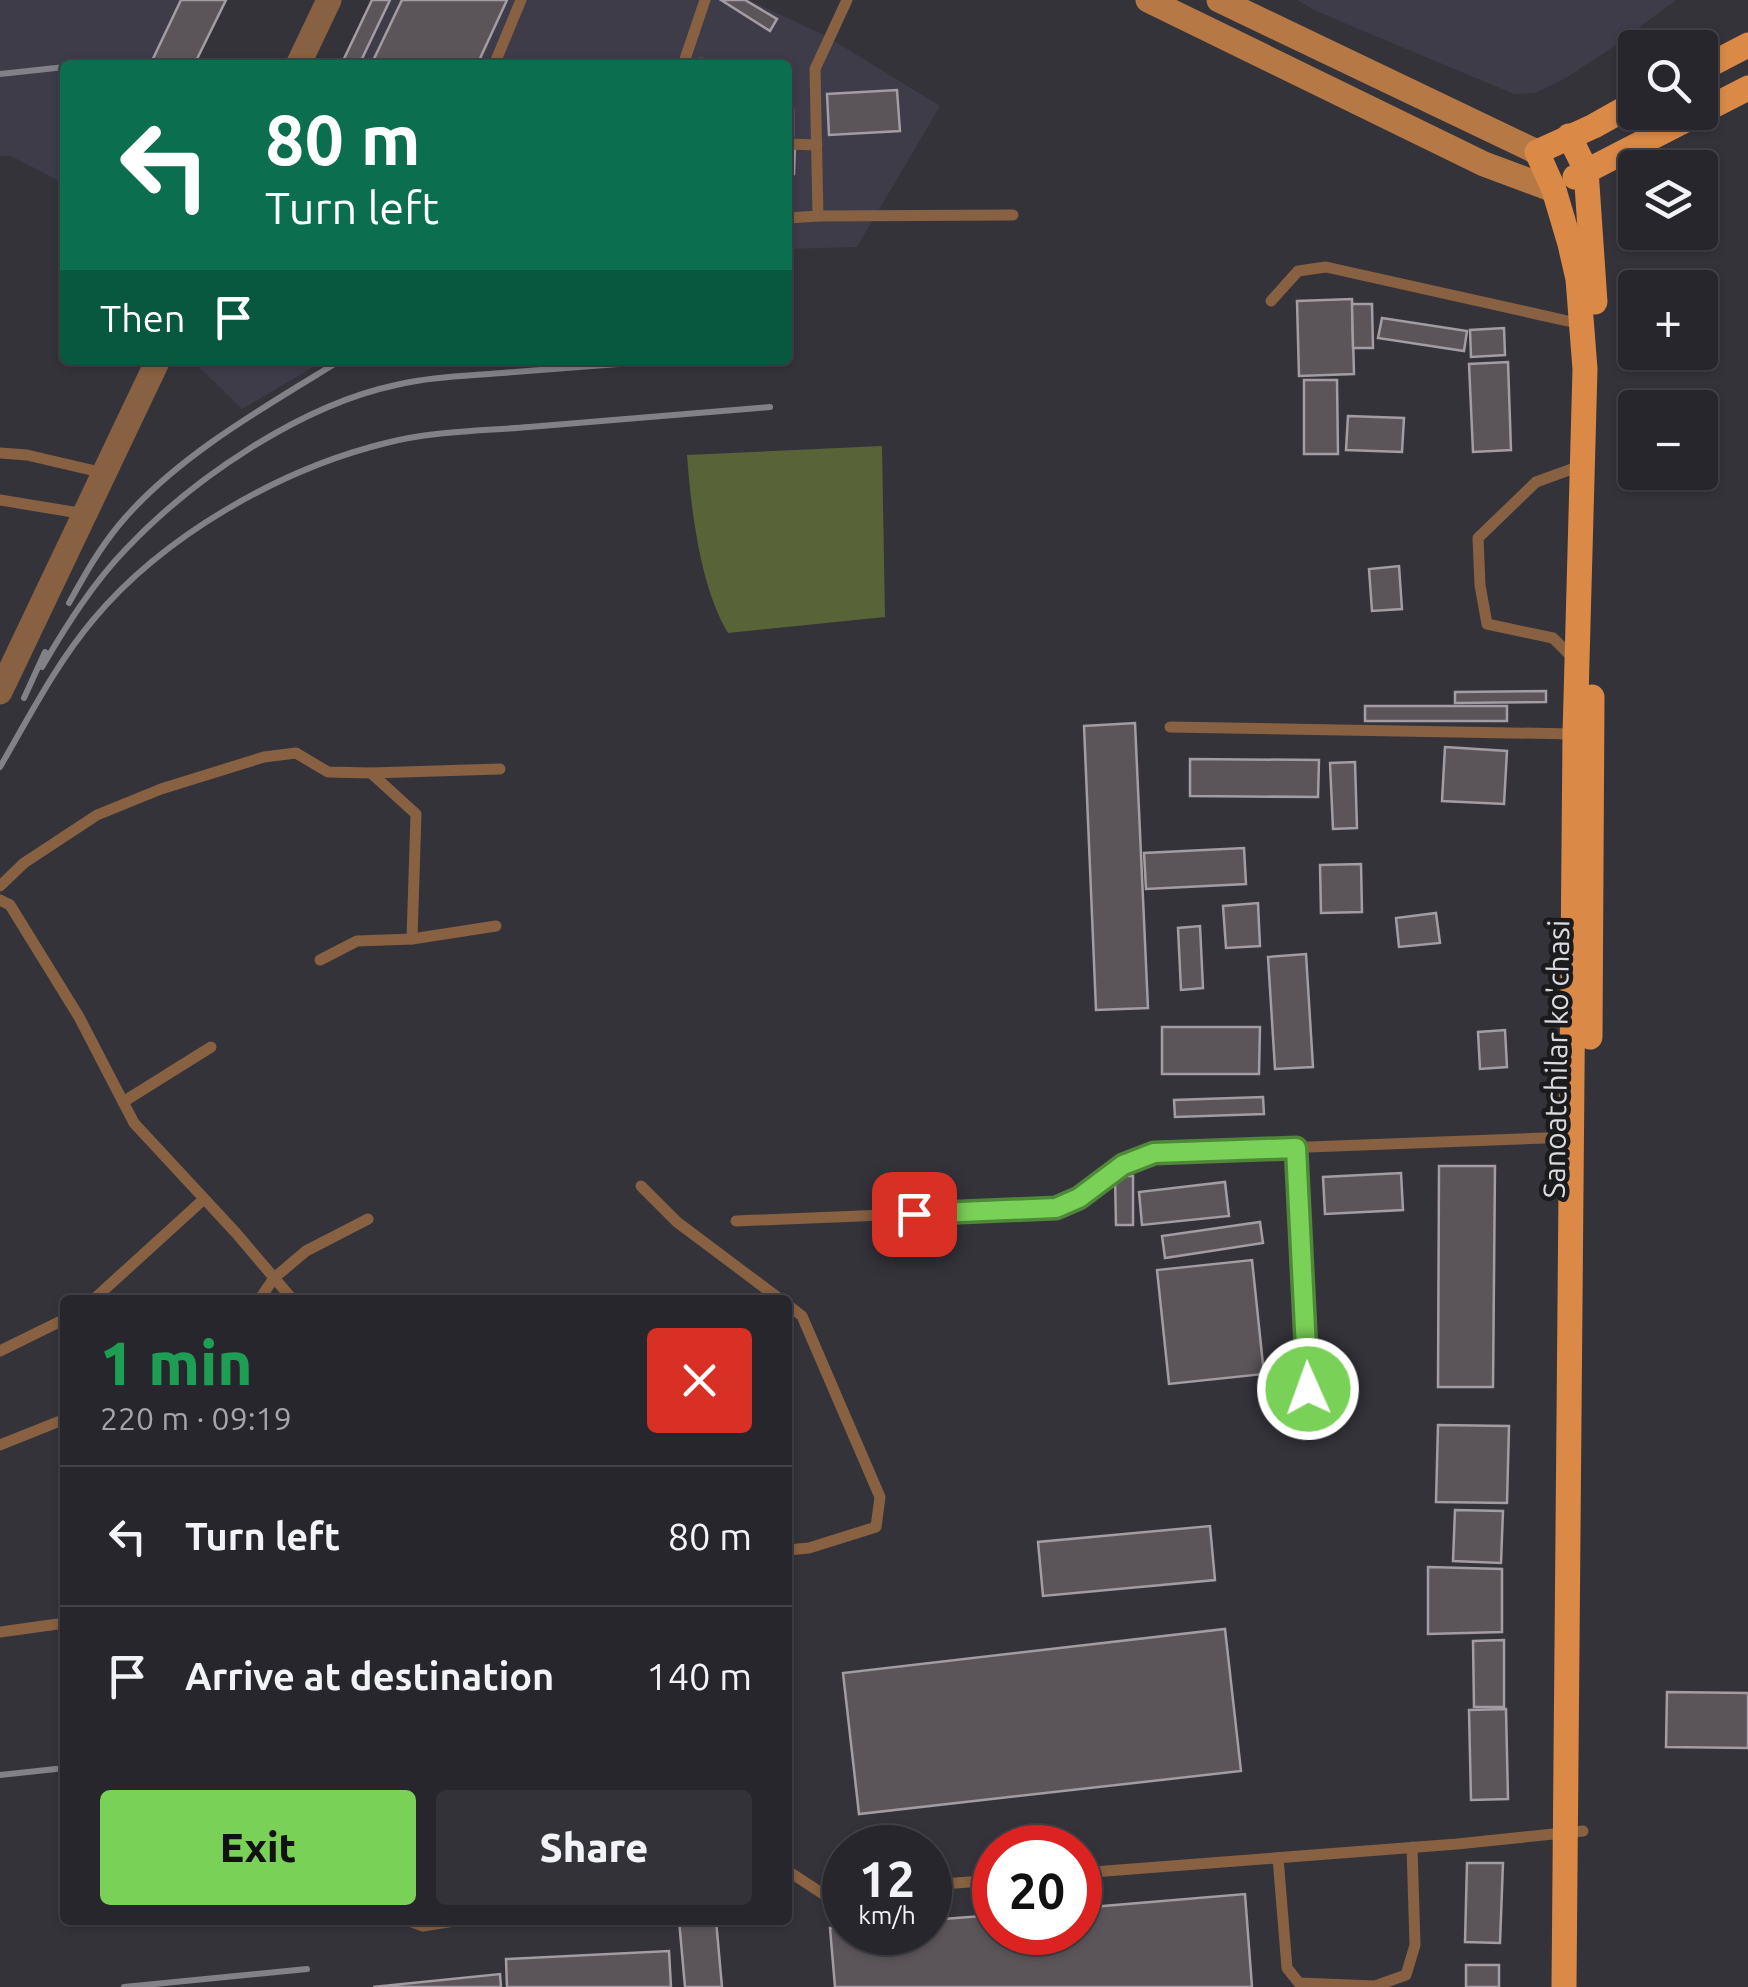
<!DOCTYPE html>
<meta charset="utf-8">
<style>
:root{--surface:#27262c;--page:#333238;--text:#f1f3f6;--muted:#a4a5a9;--line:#434348;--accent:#7ad157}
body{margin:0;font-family:Ubuntu,sans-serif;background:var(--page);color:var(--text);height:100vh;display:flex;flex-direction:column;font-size:38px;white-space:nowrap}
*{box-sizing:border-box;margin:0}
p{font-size:32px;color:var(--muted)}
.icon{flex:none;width:55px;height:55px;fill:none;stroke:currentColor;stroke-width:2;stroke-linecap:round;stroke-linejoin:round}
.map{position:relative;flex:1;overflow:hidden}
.details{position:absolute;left:60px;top:1295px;width:732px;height:630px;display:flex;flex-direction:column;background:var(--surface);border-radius:10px;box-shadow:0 2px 8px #0004,0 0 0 2px var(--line)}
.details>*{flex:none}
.guide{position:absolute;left:60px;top:60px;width:732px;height:305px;border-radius:10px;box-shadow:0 2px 8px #0004,0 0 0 2px var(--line);background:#0b6e4f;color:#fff;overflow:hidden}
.fabs{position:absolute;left:1618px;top:30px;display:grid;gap:20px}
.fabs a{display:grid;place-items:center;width:100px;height:100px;border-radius:10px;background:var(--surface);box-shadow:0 2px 8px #0004,0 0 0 2px var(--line);font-size:50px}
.speed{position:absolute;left:822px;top:1825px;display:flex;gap:20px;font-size:50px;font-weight:700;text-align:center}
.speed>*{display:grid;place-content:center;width:130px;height:130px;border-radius:50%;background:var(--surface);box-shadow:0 2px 8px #0004,0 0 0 2px var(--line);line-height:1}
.speed small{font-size:25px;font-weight:400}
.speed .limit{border:15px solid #d22;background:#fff;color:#111}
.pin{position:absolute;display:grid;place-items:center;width:85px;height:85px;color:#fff;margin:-42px;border-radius:20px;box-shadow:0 5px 15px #0006}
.me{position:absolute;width:110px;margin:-55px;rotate:358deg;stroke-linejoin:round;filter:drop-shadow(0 0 8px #0008)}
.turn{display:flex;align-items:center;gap:35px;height:210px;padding:0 40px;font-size:45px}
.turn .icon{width:130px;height:130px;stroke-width:2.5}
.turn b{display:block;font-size:70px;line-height:85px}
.then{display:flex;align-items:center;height:95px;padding:0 40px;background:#0003;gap:20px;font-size:38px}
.round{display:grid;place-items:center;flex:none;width:105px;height:105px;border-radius:10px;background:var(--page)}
.head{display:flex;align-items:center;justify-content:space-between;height:170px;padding:0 40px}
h1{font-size:60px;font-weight:800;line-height:75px;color:#1e9e55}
.primary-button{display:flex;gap:20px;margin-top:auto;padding:20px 40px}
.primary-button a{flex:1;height:115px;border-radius:10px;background:var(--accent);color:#111;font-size:40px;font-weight:800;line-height:115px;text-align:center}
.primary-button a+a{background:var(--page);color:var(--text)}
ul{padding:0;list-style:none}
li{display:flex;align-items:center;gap:30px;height:140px;padding:0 40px;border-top:2px solid var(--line)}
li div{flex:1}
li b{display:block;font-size:38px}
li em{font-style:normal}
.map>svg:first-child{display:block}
.built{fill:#3e3c49}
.green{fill:#586338}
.building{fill:#5b555a;stroke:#a39ca2;stroke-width:2.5}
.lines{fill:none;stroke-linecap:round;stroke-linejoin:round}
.service{stroke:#886042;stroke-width:11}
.tertiary{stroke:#886042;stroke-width:25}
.secondary{stroke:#b67845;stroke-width:25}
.primary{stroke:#da8946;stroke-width:25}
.rail{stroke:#828187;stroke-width:6}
.route-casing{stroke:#4f8839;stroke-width:25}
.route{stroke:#7ad157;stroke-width:18}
.labels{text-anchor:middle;stroke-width:9;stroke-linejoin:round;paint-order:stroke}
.street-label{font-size:30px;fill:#dbdadf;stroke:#1b1b1e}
</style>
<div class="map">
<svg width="1748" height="1987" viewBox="0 0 1748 1987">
<rect width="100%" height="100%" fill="#34333a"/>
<g class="built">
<path d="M0 0H226L194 65H65V184L11 156H0Z"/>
<path d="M379 0H749L826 36 940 106 857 247 788 249V65H347Z"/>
<path d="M1297 0H1676L1607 51 1564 79 1535 93 1514 94 1316 11Z"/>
<path d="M202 360H325L242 409 199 367Z"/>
</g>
<path class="green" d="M882 446 885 617 728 633C700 587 691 509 687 455Z"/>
<g class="building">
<path d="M181 0H226L194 65H150Z"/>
<path d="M372 0H390L359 65H341Z"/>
<path d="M402 0H507L477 65H371Z"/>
<path d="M721 0H745L777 19 770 31Z"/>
<path d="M700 59 774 62V65H700Z"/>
<path d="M897 90 900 131 829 135 827 94Z"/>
<rect x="788" y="110" width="5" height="26"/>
<path d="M788 146 795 147 794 174H788Z"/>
<path d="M1352 299 1354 374 1299 376 1297 301Z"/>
<path d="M1352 304H1372L1373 348H1353Z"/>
<path d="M1382 318 1467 331 1464 351 1378 338Z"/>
<path d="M1504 328 1505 355 1471 357 1470 330Z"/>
<path d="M1508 362 1511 450 1473 452 1469 364Z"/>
<path d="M1304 380H1337L1338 454H1304Z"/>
<path d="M1348 416 1404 418 1402 452 1346 450Z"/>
<path d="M1399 566 1402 609 1372 611 1369 569Z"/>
<path d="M1546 691V702L1455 703V692Z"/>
<rect x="1365" y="706" width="142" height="15"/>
<path d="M1135 723 1148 1008 1096 1010 1084 726Z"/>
<path d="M1445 747 1507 751 1504 804 1442 801Z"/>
<path d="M1190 759 1319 760 1318 797 1190 796Z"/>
<path d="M1355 762 1357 828 1333 829 1330 763Z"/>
<path d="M1244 848 1246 884 1146 889 1144 853Z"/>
<path d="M1361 864 1362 912 1321 913 1320 865Z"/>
<path d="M1258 903 1260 946 1226 948 1223 906Z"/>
<path d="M1436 913 1440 943 1399 947 1396 918Z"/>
<path d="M1200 926 1203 988 1181 990 1178 928Z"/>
<path d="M1306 954 1313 1067 1275 1069 1268 957Z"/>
<path d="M1162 1027H1260L1259 1074H1162Z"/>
<path d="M1505 1030 1507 1067 1480 1069 1478 1032Z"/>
<path d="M1263 1097 1264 1114 1175 1117 1174 1100Z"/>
<path d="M1439 1166H1495L1493 1387H1438Z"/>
<path d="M1401 1173 1403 1210 1325 1214 1323 1177Z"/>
<path d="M1115 1176H1133V1225H1116Z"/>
<path d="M1225 1182 1229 1216 1142 1225 1139 1192Z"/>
<path d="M1260 1222 1263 1243 1165 1258 1162 1236Z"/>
<path d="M1252 1260 1264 1374 1169 1384 1157 1270Z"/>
<path d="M1438 1425 1509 1426 1507 1503 1436 1502Z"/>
<path d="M1455 1510 1503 1511 1501 1563 1453 1561Z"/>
<path d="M1210 1526 1215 1580 1043 1596 1038 1542Z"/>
<path d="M1428 1567 1502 1569V1632L1428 1634Z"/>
<path d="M1225 1629 1241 1771 859 1814 843 1673Z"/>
<path d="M1504 1640V1707H1474L1473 1641Z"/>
<path d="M1667 1692 1748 1693V1748L1666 1747Z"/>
<path d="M1506 1709 1508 1799 1471 1800 1469 1710Z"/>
<path d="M1467 1863H1503L1500 1943 1465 1942Z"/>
<path d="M1245 1894 1252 1987H835L830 1928 845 1927V1932H930V1920L995 1915V1932H1080V1908Z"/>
<path d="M679 1920H716L722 1987H685Z"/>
<path d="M669 1951 671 1987H507L506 1959Z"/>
<rect x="1466" y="1965" width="33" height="22"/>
<path d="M500 1974 501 1987H373Z"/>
</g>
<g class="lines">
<g class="service">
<path d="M494 65 521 0"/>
<path d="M683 65 705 0"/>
<path d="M788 144 817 145"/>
<path d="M818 216 1013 215"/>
<path d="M788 218 818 216 815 69 847 0"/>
<path d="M1271 301 1298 271 1326 267 1581 324"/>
<path d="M0 453 27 455 104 473"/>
<path d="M0 500 85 514"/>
<path d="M1575 660 1553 638 1487 624 1480 585 1478 538 1536 482 1583 465"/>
<path d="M1170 727 1575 734"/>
<path d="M371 773 500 769"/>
<path d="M0 886 24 863 97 815 161 789 264 757 296 753 328 772 371 773 416 814 412 939"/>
<path d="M0 900 10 905 79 1017 134 1123 236 1233 293 1300"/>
<path d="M320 960 357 941 412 939 496 926"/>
<path d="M123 1102 211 1047"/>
<path d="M1296 1148 1308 1389"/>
<path d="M641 1186 677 1222 781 1300"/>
<path d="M736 1221 1056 1208 1079 1198 1123 1165 1154 1153 1572 1137"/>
<path d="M93 1300 204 1199"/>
<path d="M259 1300 274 1278 306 1251 368 1219"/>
<path d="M788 1305 802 1316 880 1497 876 1527 809 1548 788 1550"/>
<path d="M0 1351 65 1319"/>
<path d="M0 1445 65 1419"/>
<path d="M0 1632 65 1623"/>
<path d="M1278 1858 1287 1968 1299 1983 1375 1986 1406 1975 1415 1945 1412 1847"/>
<path d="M788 1871 823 1894 845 1892"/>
<path d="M1080 1873 1457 1844 1583 1831"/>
<path d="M930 1885 995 1880"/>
<path d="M406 1920 423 1926 461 1920"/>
</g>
<g class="tertiary">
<path d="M298 65 329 0"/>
<path d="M0 692 158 360"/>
</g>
<g class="secondary">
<path d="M1148 0 1484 164 1554 190"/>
<path d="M1219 0 1537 152"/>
</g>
<g class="primary">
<path d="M1700 70 1748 45"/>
<path d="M1569 136 1586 170 1595 302"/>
<path d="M1575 177 1748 88"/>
<path d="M1590 1037 1592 697"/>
<path d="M1564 1987 1575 734 1585 369 1578 279 1570 244 1554 190 1537 152 1594 126 1635 103"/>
</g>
<g class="rail">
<path d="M83 65 92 64"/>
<path d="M0 74 65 67"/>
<path d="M69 603C84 576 99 549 119 525 175 457 266 406 341 360"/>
<path d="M42 667C66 626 93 583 126 549 192 479 301 405 396 385 430 377 467 376 502 373 558 369 614 364 670 360"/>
<path d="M24 698 45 652"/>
<path d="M0 767C29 717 56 664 93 620 163 536 280 469 386 443 432 431 482 431 529 427 610 420 690 414 770 407"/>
<path d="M0 1775 65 1768"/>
<path d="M124 1987 307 1969"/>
</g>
</g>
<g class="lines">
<defs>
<path id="route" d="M914 1214 1056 1208 1079 1198 1123 1165 1154 1153 1296 1148 1308 1389"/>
</defs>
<use href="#route" class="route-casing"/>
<use href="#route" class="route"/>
</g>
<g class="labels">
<g class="street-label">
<text transform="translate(1557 1059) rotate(-89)" y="10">Sanoatchilar ko'chasi</text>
</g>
</g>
</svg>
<div class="fabs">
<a><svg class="icon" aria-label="search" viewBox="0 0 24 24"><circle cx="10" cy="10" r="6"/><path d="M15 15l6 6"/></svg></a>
<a><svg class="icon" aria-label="layers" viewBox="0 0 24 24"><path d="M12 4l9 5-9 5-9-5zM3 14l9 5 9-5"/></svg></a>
<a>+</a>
<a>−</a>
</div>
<div class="speed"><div>12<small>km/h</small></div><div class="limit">20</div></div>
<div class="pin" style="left:914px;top:1214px;background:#d93025"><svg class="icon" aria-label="arrive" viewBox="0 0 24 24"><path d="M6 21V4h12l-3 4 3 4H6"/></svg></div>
<svg class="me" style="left:1308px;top:1389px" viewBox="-20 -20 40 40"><circle r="17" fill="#7ad157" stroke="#fff" stroke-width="3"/><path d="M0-11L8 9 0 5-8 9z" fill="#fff"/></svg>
<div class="guide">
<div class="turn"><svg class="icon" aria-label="left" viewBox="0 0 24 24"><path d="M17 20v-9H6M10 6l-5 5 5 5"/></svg><div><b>80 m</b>Turn left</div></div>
<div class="then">Then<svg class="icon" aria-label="arrive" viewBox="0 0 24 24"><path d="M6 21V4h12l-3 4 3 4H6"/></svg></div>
</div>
<section class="details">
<div class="head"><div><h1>1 min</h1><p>220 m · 09:19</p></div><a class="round" style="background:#d93025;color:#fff"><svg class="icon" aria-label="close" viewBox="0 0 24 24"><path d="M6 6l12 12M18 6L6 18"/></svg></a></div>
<ul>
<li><svg class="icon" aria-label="left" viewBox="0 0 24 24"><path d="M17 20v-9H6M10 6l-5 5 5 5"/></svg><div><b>Turn left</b></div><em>80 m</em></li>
<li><svg class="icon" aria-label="arrive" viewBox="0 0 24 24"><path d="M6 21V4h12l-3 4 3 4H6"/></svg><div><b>Arrive at destination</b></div><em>140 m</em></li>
</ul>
<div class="primary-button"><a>Exit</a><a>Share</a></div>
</section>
</div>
